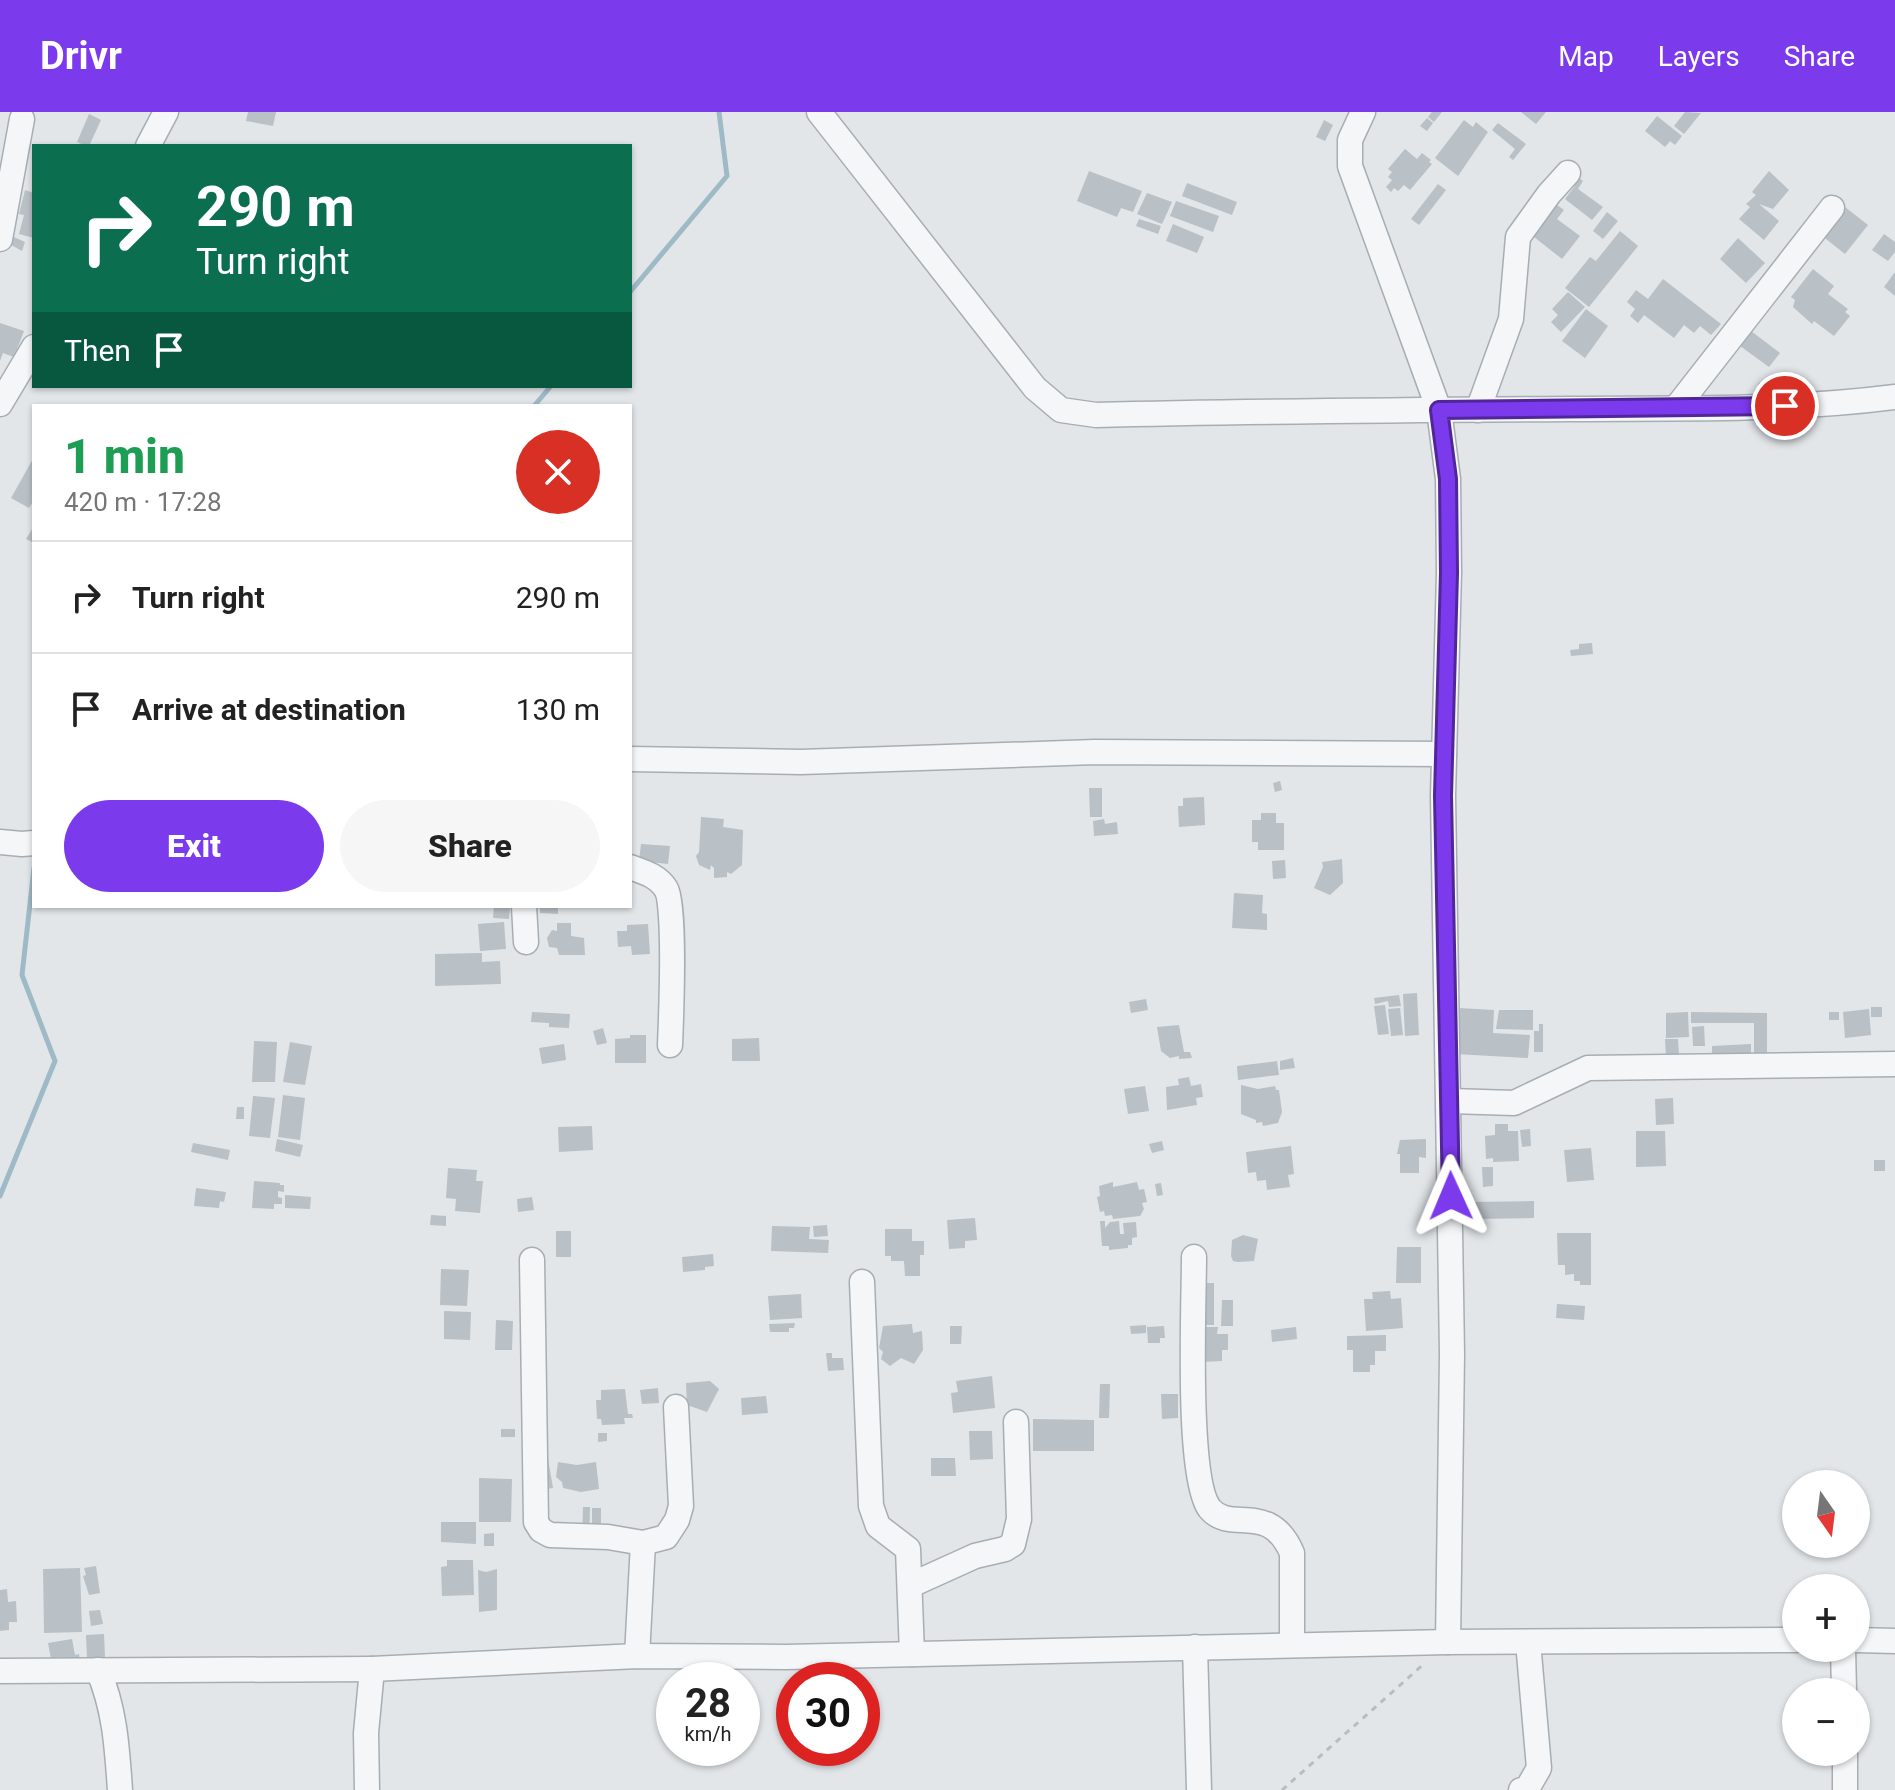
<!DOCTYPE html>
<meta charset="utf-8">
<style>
:root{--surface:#fff;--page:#f6f6f6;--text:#222;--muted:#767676;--line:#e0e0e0;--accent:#7c3aed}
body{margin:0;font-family:Roboto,sans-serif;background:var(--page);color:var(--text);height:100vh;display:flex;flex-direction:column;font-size:30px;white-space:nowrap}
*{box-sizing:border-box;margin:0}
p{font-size:26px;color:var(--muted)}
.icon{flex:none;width:44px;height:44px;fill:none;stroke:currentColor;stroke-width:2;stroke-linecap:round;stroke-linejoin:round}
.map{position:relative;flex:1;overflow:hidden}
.sheet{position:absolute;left:32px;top:292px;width:600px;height:504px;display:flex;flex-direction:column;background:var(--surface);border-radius:0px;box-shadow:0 2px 6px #0004}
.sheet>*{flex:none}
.top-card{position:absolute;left:32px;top:32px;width:600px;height:244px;border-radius:0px;box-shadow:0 2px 6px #0004;background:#0b6e4f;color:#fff;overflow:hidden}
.needle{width:52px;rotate:166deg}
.fabs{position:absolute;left:1782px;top:1358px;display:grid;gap:16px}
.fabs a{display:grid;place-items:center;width:88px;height:88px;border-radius:50%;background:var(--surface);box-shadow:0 2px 6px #0004;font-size:40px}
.speed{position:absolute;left:656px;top:1550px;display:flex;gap:16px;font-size:40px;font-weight:700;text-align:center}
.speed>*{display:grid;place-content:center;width:104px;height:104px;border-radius:50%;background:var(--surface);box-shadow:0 2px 6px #0004;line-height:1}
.speed small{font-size:20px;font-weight:400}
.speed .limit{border:12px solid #d22;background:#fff;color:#111}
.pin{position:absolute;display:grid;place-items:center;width:68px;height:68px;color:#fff;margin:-34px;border:4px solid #fff;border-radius:50%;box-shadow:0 2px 8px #0007}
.me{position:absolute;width:88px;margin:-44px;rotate:359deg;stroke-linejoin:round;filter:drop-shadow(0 0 6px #0008)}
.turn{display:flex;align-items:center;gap:28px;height:168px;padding:0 32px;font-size:36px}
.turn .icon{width:104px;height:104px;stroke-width:2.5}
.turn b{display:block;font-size:56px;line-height:68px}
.then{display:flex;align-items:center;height:76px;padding:0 32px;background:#0003;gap:16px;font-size:30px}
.round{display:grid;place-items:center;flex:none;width:84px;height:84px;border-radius:42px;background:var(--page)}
.overview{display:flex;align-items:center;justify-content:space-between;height:136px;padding:0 32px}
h1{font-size:48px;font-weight:800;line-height:60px;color:#1e9e55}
.button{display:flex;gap:16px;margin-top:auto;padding:16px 32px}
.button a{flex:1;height:92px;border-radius:48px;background:var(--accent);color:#fff;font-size:32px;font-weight:800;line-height:92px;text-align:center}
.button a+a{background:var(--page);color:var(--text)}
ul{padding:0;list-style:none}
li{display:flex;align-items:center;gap:24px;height:112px;padding:0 32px;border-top:2px solid var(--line)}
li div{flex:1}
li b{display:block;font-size:30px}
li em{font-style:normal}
header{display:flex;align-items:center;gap:48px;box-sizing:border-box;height:112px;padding:0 40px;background:var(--accent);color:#fff}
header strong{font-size:38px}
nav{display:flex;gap:44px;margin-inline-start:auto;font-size:28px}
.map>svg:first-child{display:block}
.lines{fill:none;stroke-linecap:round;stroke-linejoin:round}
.stream{stroke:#9fbac7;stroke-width:5}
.building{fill:#b9c0c6}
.minor-casing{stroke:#a7aeb3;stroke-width:27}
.path{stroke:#b8bdc1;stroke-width:3;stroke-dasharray:6 6;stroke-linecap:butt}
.minor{stroke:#f4f6f8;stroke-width:24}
.route-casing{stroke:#51269a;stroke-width:20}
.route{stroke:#7c3aed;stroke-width:14}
</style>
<header>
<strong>Drivr</strong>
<nav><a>Map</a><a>Layers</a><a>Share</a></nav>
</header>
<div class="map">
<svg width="1895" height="1678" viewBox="0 0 1895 1678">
<rect width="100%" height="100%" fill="#e2e6e9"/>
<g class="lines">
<g class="stream">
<path d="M630 180 727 64 719 0"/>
<path d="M534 294 551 274"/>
<path d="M0 1084 55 949 22 863 34 756"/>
</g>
</g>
<g class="building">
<path d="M248 0H276L273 14 246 9Z"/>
<path d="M1432 0H1442L1434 10 1428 5Z"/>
<path d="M1521 0H1546L1536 12Z"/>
<path d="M1685 0 1701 1 1684 22 1674 14Z"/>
<path d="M89 2 101 8 89 34H86L77 30Z"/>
<path d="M1657 4 1682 24 1675 33 1670 29 1665 35 1645 19Z"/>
<path d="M1427 6 1433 11 1427 19 1420 14Z"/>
<path d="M1324 8 1333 13 1325 29 1316 25Z"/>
<path d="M1464 8 1473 15 1476 10 1488 20 1458 64 1435 46Z"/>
<path d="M1498 11 1526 32 1513 48 1509 45 1515 37 1492 18Z"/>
<path d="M1405 37 1417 47 1422 41 1431 48 1429 50 1432 52 1410 78 1404 73 1398 79 1394 76 1391 80 1386 75 1392 68 1388 65 1392 60 1388 57Z"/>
<path d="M1089 59 1142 79 1133 100 1121 96 1117 105 1077 89Z"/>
<path d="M1769 59 1789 78 1773 97 1759 92 1779 109 1764 128 1739 107 1750 95 1746 92 1756 83 1752 80Z"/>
<path d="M1575 63 1583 69 1578 77 1603 95 1592 108 1565 87 1575 74 1570 70Z"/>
<path d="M1187 71 1237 90 1232 103 1182 84Z"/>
<path d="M1438 72 1446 78 1419 113 1411 107Z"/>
<path d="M25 78 34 81V126L19 122 24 103 19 102Z"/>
<path d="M1147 81 1172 90 1162 112 1137 102Z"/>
<path d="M1176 89 1219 104 1213 120 1170 104Z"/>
<path d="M1553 90 1564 98 1557 107 1580 124 1562 147 1529 121Z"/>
<path d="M1845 95 1868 113 1845 142 1821 123Z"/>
<path d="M1607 100 1618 109 1603 127 1593 119Z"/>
<path d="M1139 107 1161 114 1158 122 1136 114Z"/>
<path d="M1173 112 1204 125 1197 141 1166 129Z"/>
<path d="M1620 119 1638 134 1589 195 1565 176 1590 145 1596 149Z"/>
<path d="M1884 122 1895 130V140L1888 149 1872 138Z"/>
<path d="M14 125 25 130 22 139 11 133Z"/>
<path d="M1738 126 1765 151 1746 171 1720 147Z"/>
<path d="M1813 157 1834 174 1828 182 1848 197 1845 200 1850 204 1834 224 1814 209 1812 212 1793 195 1795 188 1791 185Z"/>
<path d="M1895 160V184L1884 175Z"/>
<path d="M1663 167 1721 212 1711 223 1700 214 1694 221 1684 213 1674 226 1644 203 1638 211 1630 204 1635 197 1627 190 1636 178 1648 187Z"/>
<path d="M1568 180 1585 195 1561 220 1551 210 1558 203 1552 197Z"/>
<path d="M1586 197 1608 214 1585 246 1562 229Z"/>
<path d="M0 211 24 219 14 245 3 241 0 249Z"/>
<path d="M1747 216 1780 241 1769 255 1736 231Z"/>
<path d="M1759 271 1799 275 1786 292 1755 293Z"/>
<path d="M34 345V388L29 396 11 386Z"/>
<path d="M34 414V431L26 427Z"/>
<path d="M1592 531 1593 542 1571 544 1570 538 1579 537V532Z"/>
<path d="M1280 669 1282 678 1275 680 1273 671Z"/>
<path d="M1089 676H1102V705H1090Z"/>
<path d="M1204 685 1205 713 1179 715 1178 694H1183V686Z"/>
<path d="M1261 701H1276V711H1284V738H1258V730H1252V708H1261Z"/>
<path d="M701 705 724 707 723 715 743 718 742 753 731 762 727 760V765L714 766V756L711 753 710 758 699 753 696 744 699 740Z"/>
<path d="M1104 707 1105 712 1117 710 1118 722 1094 724 1093 709Z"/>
<path d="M641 732 670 734 668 752 639 749Z"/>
<path d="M1342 747 1343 771 1330 783 1314 776 1323 755 1322 750Z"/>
<path d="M1285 748 1286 766 1273 767 1272 749Z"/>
<path d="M1234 781 1263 783 1262 801 1267 802V818L1232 816Z"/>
<path d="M494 794 510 796 509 807 493 806Z"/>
<path d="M540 794H558V802L540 801Z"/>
<path d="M504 810 506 837 480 839 478 812Z"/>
<path d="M557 811H571V824L584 826 585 843H559L557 836 549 835 547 826 552 818 557 819Z"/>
<path d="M648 812 650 842 632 843 631 834 618 835 617 819H627V813Z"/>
<path d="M482 841V850L500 849 501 872 435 874V842Z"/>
<path d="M1417 881 1419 923 1405 924 1403 882Z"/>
<path d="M1399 883 1401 894 1389 895 1388 889 1375 892 1374 886Z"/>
<path d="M1146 887 1148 898 1131 901 1129 890Z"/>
<path d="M1385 893 1389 922 1378 923 1374 894Z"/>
<rect x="1871" y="895" width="11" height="10"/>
<path d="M1400 896 1403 923 1391 924 1388 897Z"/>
<path d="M1459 896 1494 898 1493 921 1530 923 1528 946 1456 942Z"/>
<path d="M1869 897 1871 923 1845 926 1843 900Z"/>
<path d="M1499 898H1533V918L1496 917Z"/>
<path d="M532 900 570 902 569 916 549 915V911L531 910Z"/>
<path d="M1688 900 1689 925 1666 926V901Z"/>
<path d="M1691 900 1767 901V943H1754V911H1691Z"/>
<rect x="1829" y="900" width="10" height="8"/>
<path d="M1539 912H1543V940H1534V919H1539Z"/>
<path d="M1179 913 1184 940H1190L1192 946 1179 947V944L1170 946 1161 939 1157 915Z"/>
<path d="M1704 914 1705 934H1693L1692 915Z"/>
<path d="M603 916 607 931 597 933 593 919Z"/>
<path d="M630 923H646V951H615V927L630 926Z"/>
<path d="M759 926 760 949H732V927Z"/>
<path d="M1665 927H1678L1679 943 1666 944Z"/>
<path d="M254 929 277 930 275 970H252Z"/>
<path d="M290 930 312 934 305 973 283 970Z"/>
<path d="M564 932 566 948 542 952 539 936Z"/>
<path d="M1751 932V944L1712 946V934Z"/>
<path d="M1293 946 1295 956 1280 958V949Z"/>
<path d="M1277 949 1279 963 1238 968 1237 954Z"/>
<path d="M1189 965 1191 974 1201 972 1203 985 1196 986 1197 993 1167 998 1166 975 1179 973 1178 967Z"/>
<path d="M1241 973 1258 977 1275 974 1276 978H1279L1282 1000 1278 1011 1263 1014 1262 1010 1256 1011V1008L1241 1002Z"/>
<path d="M1145 974 1149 999 1128 1002 1124 977Z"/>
<path d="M283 983 305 986 300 1028 278 1025Z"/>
<path d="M253 984 275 986 270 1026 249 1024Z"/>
<path d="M1673 986 1674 1012 1656 1013 1655 987Z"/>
<path d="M237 995H244V1007H236Z"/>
<path d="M1495 1012H1508V1019H1518L1519 1049 1493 1050V1046L1486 1047 1485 1024 1495 1023Z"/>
<path d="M592 1014 593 1038 559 1040 558 1015Z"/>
<path d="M1530 1017 1531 1034 1522 1035 1520 1018Z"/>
<path d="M1636 1019H1665L1666 1054 1636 1055Z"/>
<path d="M277 1027 303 1033 300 1045 275 1039Z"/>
<path d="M1426 1027V1046L1419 1045V1061H1400V1042H1397L1400 1028Z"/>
<path d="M1162 1029 1164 1038 1152 1041 1149 1032Z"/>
<path d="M193 1031 230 1038 228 1048 191 1040Z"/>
<path d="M1291 1034 1294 1062 1288 1063 1290 1075 1267 1078 1266 1068 1257 1069 1256 1060 1248 1061 1246 1040Z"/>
<path d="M1591 1036 1594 1068 1567 1070 1564 1038Z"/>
<rect x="1874" y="1048" width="11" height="11"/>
<path d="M1482 1055H1493V1074L1483 1075Z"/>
<path d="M448 1056 477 1058 476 1069H483L480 1101 455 1099 456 1087 446 1086Z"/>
<path d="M254 1069 280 1071V1073H284V1080L278 1079V1085L282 1086V1092H274V1097L252 1096Z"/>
<path d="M1113 1070V1075L1137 1070 1139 1078 1144 1077 1147 1090 1142 1091 1144 1097 1140 1104 1113 1107 1112 1103 1105 1104 1104 1099 1100 1100 1097 1085 1100 1084 1099 1074Z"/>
<path d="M1161 1071 1163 1083 1157 1084 1155 1072Z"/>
<path d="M196 1076 226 1080 224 1090 220 1089 219 1096 194 1094Z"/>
<path d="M285 1083 311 1085 310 1097 285 1096Z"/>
<path d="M532 1085 534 1098 518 1100 517 1087Z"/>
<path d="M1534 1089V1106L1472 1107 1471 1090Z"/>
<path d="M431 1103 446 1104V1114L430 1113Z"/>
<path d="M975 1106 977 1128 965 1129V1136L949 1137 947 1108Z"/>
<path d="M1100 1109H1105V1116L1110 1110 1119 1109 1120 1122H1124L1123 1111 1136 1110 1137 1125 1132 1126V1133H1128V1136L1109 1138V1134H1102Z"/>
<path d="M827 1113 828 1124 814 1125 813 1114Z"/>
<path d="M772 1114 810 1115 809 1127 829 1128 828 1141 771 1139Z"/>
<path d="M885 1117H912V1129H924V1143H920V1164H905L904 1149H891V1144H885Z"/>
<rect x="556" y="1119" width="15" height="26"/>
<path d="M1557 1121H1591V1173H1580V1169H1574V1162L1565 1163V1153H1558Z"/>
<path d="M1243 1123 1258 1127 1254 1149 1238 1150 1233 1149 1231 1144 1232 1128Z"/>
<path d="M1397 1135H1421V1171H1396Z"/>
<path d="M713 1142 714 1154 705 1155V1158L683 1160 682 1145Z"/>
<path d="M441 1157 469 1158 467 1194 440 1193Z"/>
<rect x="1201" y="1171" width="13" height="42"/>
<path d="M1390 1179 1391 1187 1401 1186 1403 1216 1366 1219 1364 1187H1373L1372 1180Z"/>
<path d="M801 1182 802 1206 770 1208 768 1184Z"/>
<path d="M1222 1188H1233V1214H1221Z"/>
<path d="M1557 1192 1585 1194 1584 1208 1556 1206Z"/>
<path d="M444 1199 471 1200 470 1228 444 1227Z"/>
<path d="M496 1208 513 1209 512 1238H495Z"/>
<path d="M795 1211 794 1216H789V1220H770L769 1212Z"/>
<path d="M912 1212 913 1221 922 1219 923 1238 914 1252 901 1246 890 1254 881 1247 883 1240 879 1236 883 1214Z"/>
<path d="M1146 1213V1221L1131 1222 1130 1214Z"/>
<path d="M950 1214H962L961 1232H950Z"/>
<path d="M1164 1214 1165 1226H1160V1231H1148L1147 1215Z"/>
<path d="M1201 1215H1218L1217 1222H1228V1238H1222V1249L1202 1250Z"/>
<path d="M1296 1215 1297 1227 1272 1230 1271 1218Z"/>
<path d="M1386 1223V1239H1375V1253H1370V1260H1353V1238H1347V1224Z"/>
<path d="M826 1241H832V1246H843L844 1258 828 1259Z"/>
<path d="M992 1264 995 1296 953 1301 951 1281 958 1280 956 1269Z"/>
<path d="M710 1269 719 1277 707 1300 687 1293 686 1271Z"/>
<path d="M1100 1272H1110L1109 1306H1099Z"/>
<path d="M658 1276 659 1291 642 1292 640 1278Z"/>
<path d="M625 1277 628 1302H632L633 1306H624L625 1312 602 1313 601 1307H597L596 1288H601V1278Z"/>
<path d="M1161 1282H1178V1306L1162 1307Z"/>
<path d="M766 1284 768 1301 742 1303 741 1286Z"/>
<path d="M1033 1307 1094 1308V1339H1033Z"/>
<rect x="501" y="1317" width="14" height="8"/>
<path d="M969 1319H992L993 1347 970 1348Z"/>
<path d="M598 1321H607V1329L598 1330Z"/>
<path d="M931 1346H955L956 1364H931Z"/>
<path d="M548 1347 553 1376 540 1378 535 1349Z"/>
<path d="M558 1350 577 1353 596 1350 599 1377 581 1380 563 1376 562 1370 556 1365Z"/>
<path d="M479 1366 512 1367 511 1410H479Z"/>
<path d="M583 1395H590L589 1433 582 1432Z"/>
<rect x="592" y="1396" width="9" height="39"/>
<path d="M441 1410H476V1432L441 1430Z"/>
<path d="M494 1421V1434H484V1422Z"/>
<path d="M447 1448H473L474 1483 442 1484 441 1455 447 1454Z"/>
<path d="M96 1454 100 1481 89 1483 83 1464 86 1463 84 1456Z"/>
<path d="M80 1456 82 1520 44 1521 43 1457Z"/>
<path d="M497 1457V1498L479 1500 478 1458 486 1460Z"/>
<path d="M7 1477 8 1490 16 1489 17 1510H9V1518L0 1519V1478Z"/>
<path d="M100 1498 103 1512 91 1514 89 1499Z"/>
<path d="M104 1522 105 1545 87 1546 86 1523Z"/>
<path d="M72 1527 75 1543 79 1542 80 1550 64 1548 63 1545 51 1547 48 1531Z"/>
</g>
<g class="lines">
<defs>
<g id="minor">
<path d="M819 0 1035 276 1061 298 1096 303C1254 299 1411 298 1569 297 1677 296 1787 299 1895 285"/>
<path d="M1363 0 1350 28V54L1439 298 1448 367 1449 461 1443 684 1452 1242 1448 1530"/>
<path d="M148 34 166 0"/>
<path d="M0 127 22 7"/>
<path d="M0 292 34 235"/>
<path d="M1676 296 1832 96"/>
<path d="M1478 298 1511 207 1518 125 1549 82 1568 61"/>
<path d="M630 647 801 650 1095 640 1444 642"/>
<path d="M0 730 22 732 34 731"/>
<path d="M630 755C644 760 658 764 666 777 676 792 671 908 670 933"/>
<path d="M524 794 526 830"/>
<path d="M1450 989 1514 991 1588 956 1895 952"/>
<path d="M1194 1145C1194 1190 1186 1368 1210 1397 1231 1422 1269 1388 1292 1441V1533"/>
<path d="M532 1148 536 1410 541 1418 550 1423 608 1425 643 1431 666 1425 677 1408 681 1394 676 1295"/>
<path d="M862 1170 871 1394 878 1414 908 1437 912 1542"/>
<path d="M911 1473 975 1444 1005 1437 1013 1432 1019 1407 1016 1310"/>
<path d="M1856 1528 1895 1529"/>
<path d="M1195 1535 1199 1678"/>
<path d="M1843 1536 1844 1580"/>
<path d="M637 1544 643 1431"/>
<path d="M98 1558C115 1597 117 1636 120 1678"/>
<path d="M0 1559 372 1557"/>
<path d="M1845 1640V1678"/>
<path d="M367 1678 366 1621 372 1557 637 1544 786 1545 1448 1530 1796 1528"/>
<path d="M1521 1678 1527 1677 1539 1656 1528 1530"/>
</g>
</defs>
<use href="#minor" class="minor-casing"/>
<path class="path" d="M1282 1678 1425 1551"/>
<use href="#minor" class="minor"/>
</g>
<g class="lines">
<defs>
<path id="route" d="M1451 1084 1443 684 1449 461 1448 367 1439 298 1785 294"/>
</defs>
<use href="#route" class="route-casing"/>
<use href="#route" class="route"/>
</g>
</svg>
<div class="fabs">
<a><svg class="needle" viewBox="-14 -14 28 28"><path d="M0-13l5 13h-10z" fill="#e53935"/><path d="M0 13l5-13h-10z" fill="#767676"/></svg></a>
<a>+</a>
<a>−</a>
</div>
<div class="speed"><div>28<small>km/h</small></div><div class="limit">30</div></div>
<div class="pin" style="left:1785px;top:294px;background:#d93025"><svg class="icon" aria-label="arrive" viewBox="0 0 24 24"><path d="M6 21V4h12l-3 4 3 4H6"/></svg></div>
<svg class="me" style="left:1451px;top:1084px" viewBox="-20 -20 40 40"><path d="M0-17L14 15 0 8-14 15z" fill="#7c3aed" stroke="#fff" stroke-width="4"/></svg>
<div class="top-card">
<div class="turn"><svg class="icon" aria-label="right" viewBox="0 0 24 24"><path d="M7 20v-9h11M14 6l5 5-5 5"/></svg><div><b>290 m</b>Turn right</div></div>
<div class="then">Then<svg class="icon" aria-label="arrive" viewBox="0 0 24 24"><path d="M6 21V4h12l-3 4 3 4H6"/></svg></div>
</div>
<section class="sheet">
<div class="overview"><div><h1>1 min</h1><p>420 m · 17:28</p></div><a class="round" style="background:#d93025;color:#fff"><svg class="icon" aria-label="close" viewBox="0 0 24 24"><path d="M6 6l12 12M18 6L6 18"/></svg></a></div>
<ul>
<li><svg class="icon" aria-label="right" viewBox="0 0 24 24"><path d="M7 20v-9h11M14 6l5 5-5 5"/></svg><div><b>Turn right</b></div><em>290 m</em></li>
<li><svg class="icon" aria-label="arrive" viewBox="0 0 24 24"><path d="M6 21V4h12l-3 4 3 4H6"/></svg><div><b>Arrive at destination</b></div><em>130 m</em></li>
</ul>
<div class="button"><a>Exit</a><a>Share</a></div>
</section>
</div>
